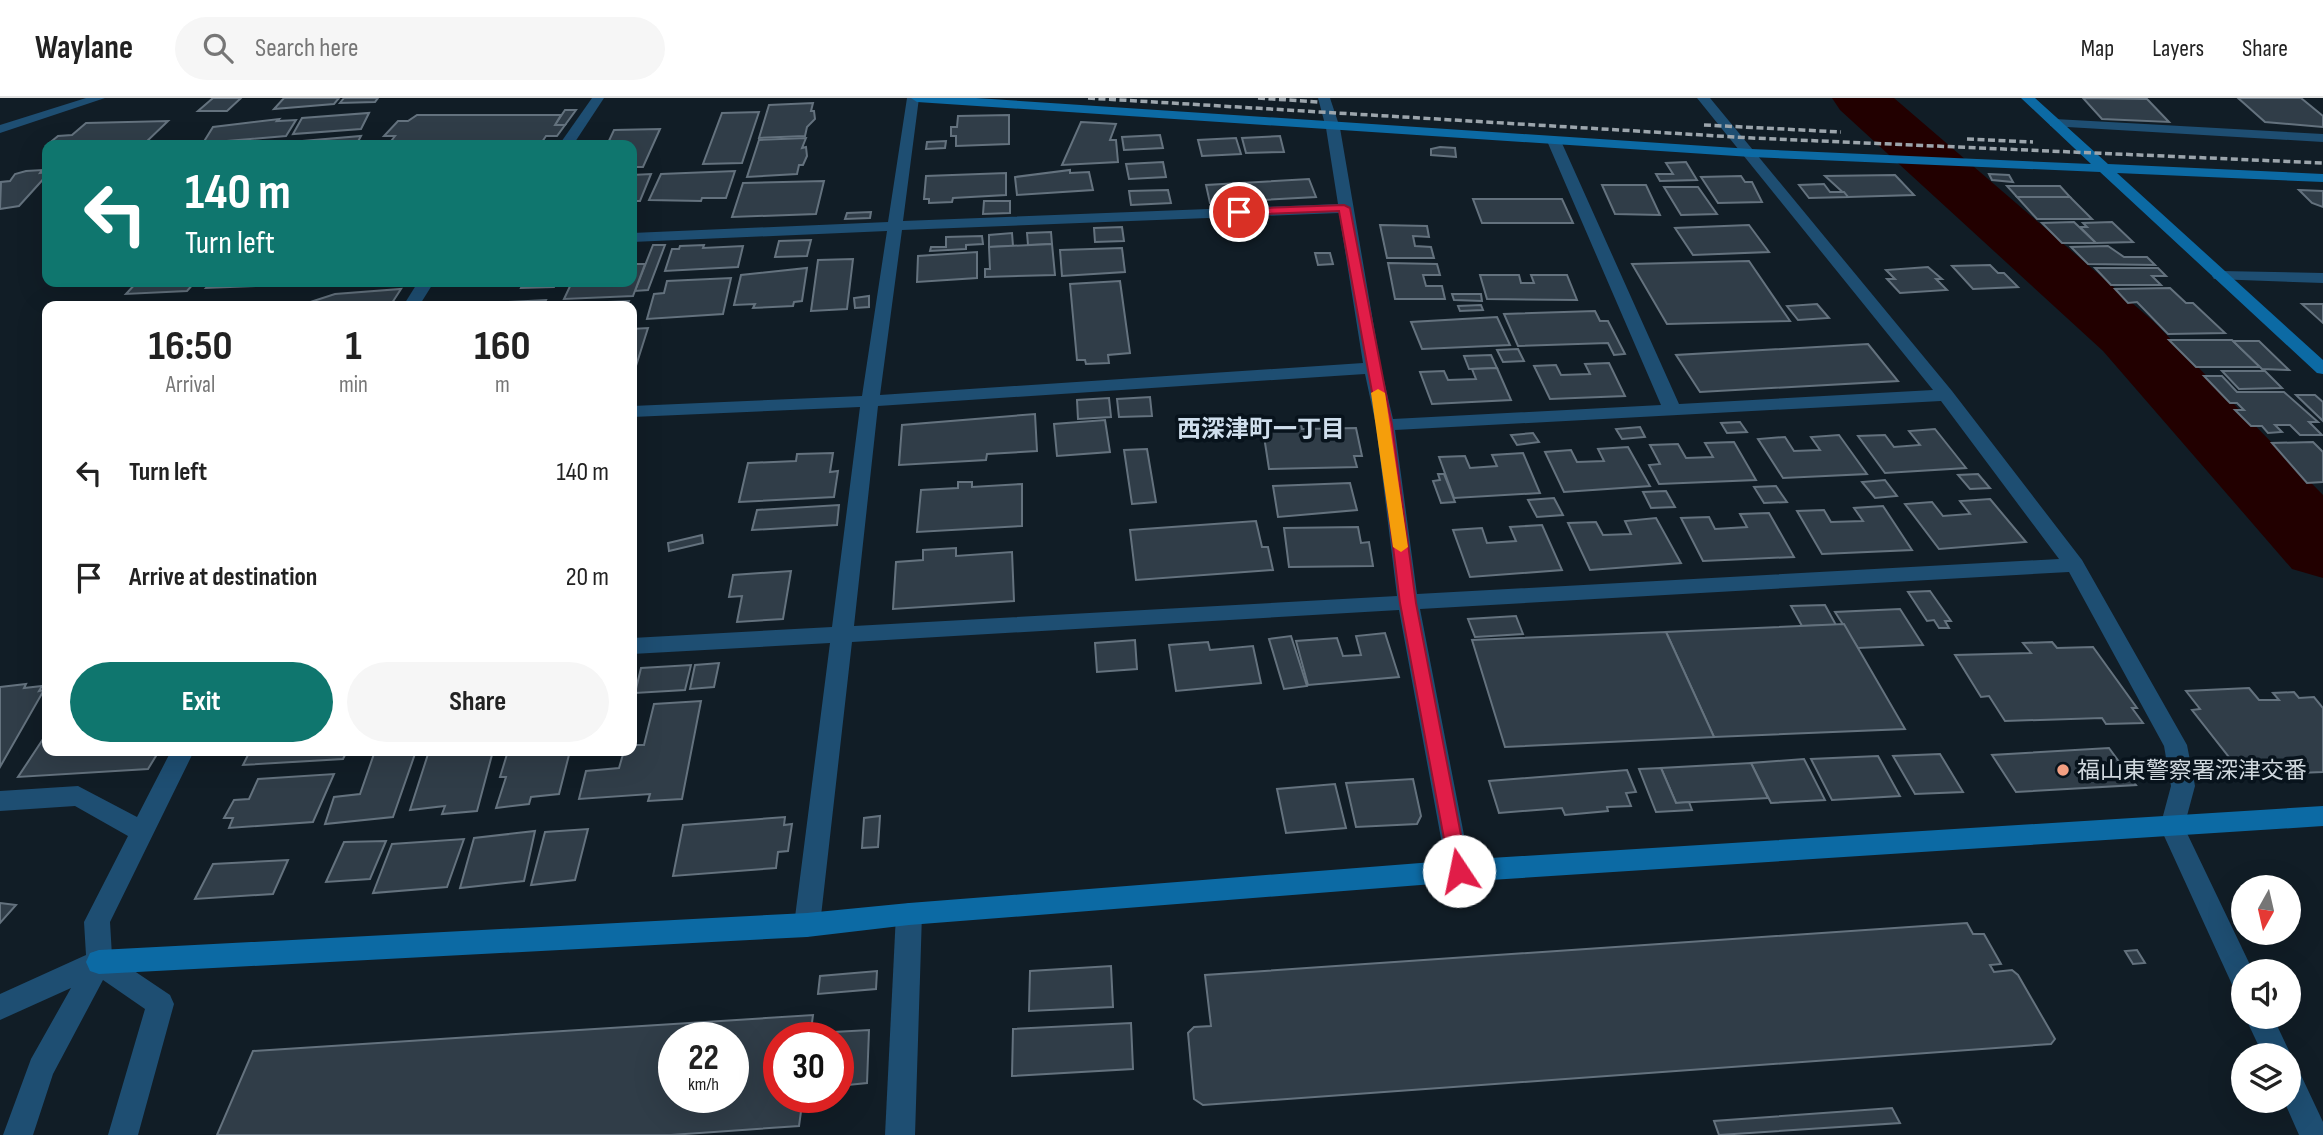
<!DOCTYPE html>
<meta charset="utf-8">
<style>
:root{--surface:#fff;--page:#f6f6f6;--text:#222;--muted:#767676;--line:#e0e0e0;--accent:#0f766e}
body{margin:0;font-family:"Sofia Sans Condensed","Noto Sans JP",sans-serif;background:var(--page);color:var(--text);height:100vh;display:flex;flex-direction:column;font-size:26px;white-space:nowrap}
*{box-sizing:border-box;margin:0}
p{font-size:23px;color:var(--muted)}
.icon{flex:none;width:38px;height:38px;fill:none;stroke:currentColor;stroke-width:2;stroke-linecap:round;stroke-linejoin:round}
.map{position:relative;flex:1;overflow:hidden}
.details{position:absolute;left:42px;top:203px;width:595px;height:455px;display:flex;flex-direction:column;background:var(--surface);border-radius:14px;box-shadow:0 7px 28px #0002}
.details>*{flex:none}
.banner{position:absolute;left:42px;top:42px;width:595px;height:147px;border-radius:14px;box-shadow:0 7px 28px #0002;background:#0f766e;color:#fff;overflow:hidden}
.needle{width:46px;rotate:188deg}
.fabs{position:absolute;left:2231px;top:777px;display:grid;gap:14px}
.fabs a{display:grid;place-items:center;width:70px;height:70px;border-radius:50%;background:var(--surface);box-shadow:0 7px 28px #0002;font-size:35px}
.speed{position:absolute;left:658px;top:924px;display:flex;gap:14px;font-size:35px;font-weight:700;text-align:center}
.speed>*{display:grid;place-content:center;width:91px;height:91px;border-radius:50%;background:var(--surface);box-shadow:0 7px 28px #0002;line-height:1}
.speed small{font-size:18px;font-weight:400}
.speed .limit{border:10px solid #d22;background:#fff;color:#111}
.pin{position:absolute;display:grid;place-items:center;width:60px;height:60px;color:#fff;margin:-30px;border:4px solid #fff;border-radius:50%;box-shadow:0 2px 7px #0007}
.me{position:absolute;width:77px;margin:-38px;rotate:349deg;stroke-linejoin:round;filter:drop-shadow(0 0 5px #0008)}
.turn{display:flex;align-items:center;gap:24px;height:147px;padding:0 28px;font-size:32px}
.turn .icon{width:91px;height:91px;stroke-width:2.5}
.turn b{display:block;font-size:49px;line-height:60px}
.eta{display:flex;justify-content:space-evenly;align-items:center;height:119px;text-align:center}
.eta b{font-size:42px;font-weight:700;line-height:49px}
.cta{display:flex;gap:14px;margin-top:auto;padding:14px 28px}
.cta a{flex:1;height:80px;border-radius:42px;background:var(--accent);color:#fff;font-size:28px;font-weight:700;line-height:80px;text-align:center}
.cta a+a{background:var(--page);color:var(--text)}
ul{padding:0;list-style:none}
li{display:flex;align-items:center;gap:21px;height:105px;padding:0 28px}
li div{flex:1}
li b{display:block;font-size:26px}
li em{font-style:normal}
header{display:flex;align-items:center;gap:42px;box-sizing:border-box;height:98px;padding:0 35px;background:var(--surface);border-bottom:2px solid var(--line)}
header strong{font-size:33px}
nav{display:flex;gap:38px;margin-inline-start:auto;font-size:24px}
.search{width:490px;height:63px;background:var(--page);display:flex;align-items:center;gap:18px;box-sizing:border-box;padding:0 24px;border-radius:38px;color:var(--muted);font-size:26px}
.map>svg:first-child{display:block}
.lines{fill:none;stroke-linecap:round;stroke-linejoin:round}
.river{fill:#200;fill-rule:evenodd}
.building{fill:#303d48;stroke:#64727e;stroke-width:2;fill-rule:evenodd}
.street{fill:#1e4e72;fill-rule:evenodd}
.secondary{fill:#0c6aa4;fill-rule:evenodd}
.rail{stroke:#9ca5ac;stroke-width:3.5;stroke-dasharray:7 3.5;stroke-linecap:butt}
.route{fill:#e11d48;stroke:#92132f;stroke-width:2}
.slow{fill:#f59e0b}
.poi-dot{fill:#f39f82;stroke:#08131c;stroke-width:2.5}
.labels{text-anchor:middle;stroke-width:7;stroke-linejoin:round;paint-order:stroke}
.poi-label{font-size:23px;fill:#cfd7dd;stroke:#08131c;text-anchor:start}
.neighbourhood-label{font-size:24px;font-weight:bold;fill:#cfdeec;stroke:#08131c}
</style>
<header>
<strong>Waylane</strong>
<div class="search"><svg class="icon" aria-label="search" viewBox="0 0 24 24"><circle cx="10" cy="10" r="6"/><path d="M15 15l6 6"/></svg>Search here</div>
<nav><a>Map</a><a>Layers</a><a>Share</a></nav>
</header>
<div class="map">
<svg width="2323" height="1037" viewBox="0 0 2323 1037">
<rect width="100%" height="100%" fill="#111d26"/>
<g class="lines">
<path class="river" d="M1832 0H1894L2153 223 2323 397V480L2292 471 2103 253 1840 12Z"/>
</g>
<g class="building">
<path d="M213 0H241L227 13H198Z"/>
<path d="M284 0H339L334 6 274 11Z"/>
<path d="M344 0H378L375 4 340 5Z"/>
<path d="M2083 0 2147 1 2169 24 2102 21Z"/>
<path d="M2238 0H2301L2323 18V29L2265 24Z"/>
<path d="M813 5 811 13H814L815 21 807 29 805 38 759 40 769 7Z"/>
<path d="M565 12H576L565 27H555Z"/>
<path d="M759 14 742 65 703 66 722 15Z"/>
<path d="M369 15 361 31 293 36 302 20Z"/>
<path d="M417 17H561L555 27H565L557 38H546L540 47H388L395 38H384L398 23H408Z"/>
<path d="M1009 17V46L956 48V38H951V29H957L958 18Z"/>
<path d="M279 21 277 23 296 22 286 38 203 45 213 29Z"/>
<path d="M168 23 143 47H47L58 38 72 37 86 25Z"/>
<path d="M1081 24 1116 26 1110 42H1116L1118 64 1062 67Z"/>
<path d="M660 31 643 69H632V47H607L614 32Z"/>
<path d="M1160 37 1163 50 1124 52 1122 39Z"/>
<path d="M361 38 356 47H289L291 44Z"/>
<path d="M1280 38 1284 54 1246 55 1242 40Z"/>
<path d="M806 40 802 50 806 49 807 58 803 67H799L797 76 747 79 759 42Z"/>
<path d="M1236 40 1241 56 1202 58 1198 42Z"/>
<path d="M946 43 945 50 926 51 927 44Z"/>
<path d="M1440 49 1455 50 1456 59 1431 57V51Z"/>
<path d="M1163 64 1166 79 1129 81 1126 66Z"/>
<path d="M1686 64 1697 82 1660 83 1656 76H1673L1666 65Z"/>
<path d="M42 72 40 75 47 74V77L19 108 0 111 1 84 10 83 15 76 26 73Z"/>
<path d="M1070 72V75L1089 74 1093 92 1017 97 1015 79Z"/>
<path d="M735 73 726 100H702L701 103 649 102 661 76Z"/>
<path d="M1006 75V97L953 100 952 104 929 105V101H924L926 78Z"/>
<path d="M651 76 640 103H632V77Z"/>
<path d="M1989 76 2009 77 2013 84 1992 82Z"/>
<path d="M1895 77 1914 97 1848 99 1825 78Z"/>
<path d="M1741 78 1745 84H1752L1762 104 1718 105 1701 79Z"/>
<path d="M1309 81 1316 99 1210 105 1206 87Z"/>
<path d="M824 83 816 116 732 119 743 85Z"/>
<path d="M1824 86 1830 94H1844L1848 99 1809 100 1799 87Z"/>
<path d="M1602 87H1646L1660 117 1615 116Z"/>
<path d="M2007 88H2060L2070 99H2017Z"/>
<path d="M1664 89H1698L1717 116 1681 117Z"/>
<path d="M1168 92 1171 105 1131 107 1129 93Z"/>
<path d="M2299 92 2323 93V109L2312 105Z"/>
<path d="M2017 99H2070L2092 121H2037Z"/>
<path d="M1473 101H1562L1573 125H1482Z"/>
<path d="M984 103H1010V115L983 116Z"/>
<path d="M871 114 870 120 845 121 847 115Z"/>
<path d="M2074 124 2096 145H2062L2042 125Z"/>
<path d="M2112 124 2133 144 2096 145 2080 129H2087L2083 125Z"/>
<path d="M1380 127 1427 128 1429 139 1413 138 1415 148 1431 149 1434 160H1387Z"/>
<path d="M1749 127 1769 154 1693 157 1675 130Z"/>
<path d="M1122 129 1124 143 1095 144 1094 130Z"/>
<path d="M1051 134 1052 146 1028 147 1027 135Z"/>
<path d="M1012 135 1013 148 989 149V137Z"/>
<path d="M982 138 983 146 966 147V151L930 153 931 149H946V139Z"/>
<path d="M811 142 807 158 775 159 779 143Z"/>
<path d="M1052 146 1055 177 985 179V171H990L989 149Z"/>
<path d="M653 147H665L648 192 635 193Z"/>
<path d="M704 147 703 150 743 148 738 169 665 173 672 151H679L680 148Z"/>
<path d="M2108 148 2124 159H2147L2155 167 2088 166 2071 149Z"/>
<path d="M1122 150 1125 174 1062 178 1060 152Z"/>
<path d="M977 154V180L917 184 918 158Z"/>
<path d="M1315 155H1330L1333 166 1318 167Z"/>
<path d="M853 161 847 211 811 213 818 162Z"/>
<path d="M1749 163 1790 223 1667 226 1632 166Z"/>
<path d="M1388 165 1437 166 1440 177H1423L1426 188H1442L1445 201H1395Z"/>
<path d="M632 166H645L633 198 564 201 572 184H632Z"/>
<path d="M1990 167 1998 175H2004L2018 189 1973 191 1952 168Z"/>
<path d="M1928 169 1942 181H1936L1947 192 1900 195 1887 181H1895L1886 172Z"/>
<path d="M807 170 802 203 794 204 793 208 753 210 755 206 734 207 741 177Z"/>
<path d="M2095 170H2158L2166 178H2152L2161 187H2111Z"/>
<path d="M1480 177H1519L1521 185H1534L1531 177H1567L1577 202 1487 201Z"/>
<path d="M731 180 723 216 647 221 654 196 664 195 667 183Z"/>
<path d="M1120 183 1130 255 1108 257 1109 265 1086 266 1085 262H1077L1070 186Z"/>
<path d="M137 184H195L187 193 126 196Z"/>
<path d="M211 184H305L303 186 206 190Z"/>
<path d="M524 184H556L554 189 521 190Z"/>
<path d="M2170 190 2186 205H2193L2225 235 2168 236 2137 204 2128 205 2115 191Z"/>
<path d="M401 191 390 208H298L335 196Z"/>
<path d="M1452 196H1481L1482 203 1454 202Z"/>
<path d="M869 198V209L855 210 854 200Z"/>
<path d="M546 202 543 208H452V207Z"/>
<path d="M629 203 627 208H583L585 205Z"/>
<path d="M1817 206 1829 220 1798 222 1787 208Z"/>
<path d="M2302 206H2323V225Z"/>
<path d="M1481 207 1483 212 1460 213 1458 208Z"/>
<path d="M1595 213 1600 223H1608L1625 256 1614 257 1608 245 1518 248 1504 216Z"/>
<path d="M1497 219 1510 247 1422 251 1411 224Z"/>
<path d="M648 230 635 271H632V231Z"/>
<path d="M2169 242H2232L2260 269H2196Z"/>
<path d="M2233 243H2259L2289 272 2262 271Z"/>
<path d="M1868 246 1898 283 1700 294 1676 257Z"/>
<path d="M1518 251 1524 263 1503 264 1497 252Z"/>
<path d="M1491 257 1497 270 1469 271 1464 258Z"/>
<path d="M1609 265 1625 298 1550 301 1534 268 1556 267 1561 277 1590 276 1585 266Z"/>
<path d="M1497 270 1511 302 1432 306 1420 274 1444 273 1448 282 1476 281 1472 271Z"/>
<path d="M2222 273H2265L2282 290 2239 291Z"/>
<path d="M2204 278H2222L2237 294H2284L2318 324H2309L2322 337H2300L2290 327H2275L2282 334 2268 335 2262 328H2251L2235 312H2244L2237 305H2230Z"/>
<path d="M2296 297H2315L2323 304V323Z"/>
<path d="M1150 299 1152 318 1119 319 1117 301Z"/>
<path d="M1109 300 1111 319 1078 321 1077 302Z"/>
<path d="M1035 316 1037 353 987 356 986 362 899 367 902 327Z"/>
<path d="M1105 322 1110 354 1057 358 1054 326Z"/>
<path d="M1740 324 1747 334 1727 335 1721 325Z"/>
<path d="M1301 326 1302 331 1356 330 1362 358H1354L1357 369 1269 371 1263 332H1286V327Z"/>
<path d="M1640 329 1645 339 1622 341 1616 331Z"/>
<path d="M1935 331 1966 370 1885 375 1858 338 1885 337 1894 349 1920 347 1909 333Z"/>
<path d="M1533 335 1539 344 1517 347 1511 337Z"/>
<path d="M1839 337 1867 376 1783 380 1758 341 1785 339 1794 353 1820 352 1811 339Z"/>
<path d="M1734 344 1756 382 1659 386 1649 367 1660 366 1650 347 1678 346 1686 360 1713 359 1705 345Z"/>
<path d="M2313 344 2323 354V384L2307 385 2272 345Z"/>
<path d="M1628 349 1650 388 1564 394 1545 354 1571 352 1577 364 1604 363 1598 351Z"/>
<path d="M1147 351 1156 404 1132 406 1124 352Z"/>
<path d="M833 355 830 374 838 373 834 399 739 404 748 365 796 363 797 356Z"/>
<path d="M1523 355 1540 395 1454 400 1439 359 1465 358 1470 370 1497 368 1492 357Z"/>
<path d="M1438 376H1444L1455 404 1441 405 1433 383 1440 382Z"/>
<path d="M1978 376 1990 390 1970 391 1958 377Z"/>
<path d="M1885 382 1897 398 1875 400 1862 384Z"/>
<path d="M958 384H972V389L1022 386V428L917 434 921 392 958 390Z"/>
<path d="M1350 385 1357 412 1278 419 1273 388Z"/>
<path d="M1776 388 1787 404 1764 405 1754 389Z"/>
<path d="M1666 393 1675 409 1651 410 1643 394Z"/>
<path d="M1554 400 1563 417 1537 419 1528 402Z"/>
<path d="M1990 401 2026 444 1939 451 1905 406 1932 404 1943 418 1970 416 1960 403Z"/>
<path d="M839 407 837 427 752 432 757 412Z"/>
<path d="M1883 408 1912 452 1822 456 1797 413 1824 412 1831 424 1863 423 1854 410Z"/>
<path d="M1769 415 1794 459 1703 463 1681 420 1709 419 1715 431 1747 429 1740 416Z"/>
<path d="M1656 420 1681 465 1590 472 1568 425 1596 424 1603 437 1631 436 1625 423Z"/>
<path d="M1256 423 1262 449H1268L1273 472 1136 482 1130 432Z"/>
<path d="M1542 427 1562 472 1470 479 1453 432 1482 430 1487 445 1516 443 1510 429Z"/>
<path d="M1358 429 1361 445 1369 444 1373 468 1289 469 1284 430Z"/>
<path d="M702 437 703 445 669 453 668 445Z"/>
<path d="M956 450V458L1012 454 1014 503 893 511 896 464 923 462V452Z"/>
<path d="M791 473 783 521 737 524 742 498 729 499 733 477Z"/>
<path d="M1930 493 1951 523H1945L1949 530H1939L1934 522 1927 523 1908 494Z"/>
<path d="M1825 507 1836 527 1802 528 1791 508Z"/>
<path d="M1900 511 1923 547 1858 550 1835 514Z"/>
<path d="M1516 518 1523 536 1475 539 1468 521Z"/>
<path d="M1844 526 1905 631 1714 639 1666 534Z"/>
<path d="M1666 534 1714 639 1505 649 1472 542Z"/>
<path d="M1385 535 1399 579 1308 587 1296 543 1337 540 1343 558 1361 557 1356 538Z"/>
<path d="M1291 538 1307 588 1284 591 1269 541Z"/>
<path d="M1135 542 1137 571 1097 574 1095 545Z"/>
<path d="M1208 544 1210 552 1253 548 1261 585 1176 593 1169 547Z"/>
<path d="M2052 544 2057 550 2093 549 2137 610H2132L2143 625 2106 626 2102 620 2005 623 1989 598 1981 599 1955 557 2031 555 2023 545Z"/>
<path d="M719 565 714 589 690 591 695 567Z"/>
<path d="M691 567 685 592 635 595 641 570Z"/>
<path d="M26 586 24 590 42 588 39 593 44 592 0 669V589Z"/>
<path d="M2249 590 2259 602H2279L2273 595 2294 594 2299 600 2314 599 2323 610V674L2243 677 2192 612 2200 611 2186 593Z"/>
<path d="M701 603 682 701 648 703 650 696 579 701 586 673 619 670 624 653H632V647H644L654 606Z"/>
<path d="M47 635V653H159L148 671 18 679Z"/>
<path d="M2109 650 2136 687 2016 694 1992 657Z"/>
<path d="M250 653H347L343 661 243 667Z"/>
<path d="M375 653H416L393 719 325 726 334 699 360 696Z"/>
<path d="M429 653H493L477 713 442 716 445 708 410 712Z"/>
<path d="M508 653H570L559 696 531 699 529 706 496 710 506 679H500Z"/>
<path d="M1940 656 1963 694 1915 696 1893 658Z"/>
<path d="M1878 658 1900 698 1832 702 1811 661Z"/>
<path d="M1804 661 1825 702 1771 705 1751 665Z"/>
<path d="M1751 665 1768 700 1676 705 1661 670Z"/>
<path d="M1661 670 1676 705 1689 704 1692 712 1656 714 1639 671Z"/>
<path d="M1627 672 1636 694 1626 695 1631 708 1607 709 1608 713 1565 717 1562 710 1499 715 1489 683Z"/>
<path d="M334 676 313 724 229 730 233 720H224L234 702 249 701 258 681Z"/>
<path d="M1413 681 1421 718 1417 726 1356 729 1346 685Z"/>
<path d="M1335 686 1346 730 1286 735 1277 691Z"/>
<path d="M880 718 878 749 862 750 864 720Z"/>
<path d="M785 719 784 727 792 726 788 753 778 754 776 770 673 778 683 727Z"/>
<path d="M588 731 575 782 531 787 545 734Z"/>
<path d="M535 733 524 783 460 790 474 740Z"/>
<path d="M464 741 447 789 373 795 392 746Z"/>
<path d="M386 743 370 781 326 784 344 744Z"/>
<path d="M288 762 273 796 195 801 213 766Z"/>
<path d="M0 805 16 807 0 825Z"/>
<path d="M1967 825 1973 836H1984L2001 866 1990 867 1994 874 2012 872 2018 877 2055 941 2051 946 1203 1007 1194 1001 1188 935 1194 929 1211 928 1205 877Z"/>
<path d="M2137 852 2145 865 2133 866 2125 853Z"/>
<path d="M1111 868 1113 909 1029 913 1030 873Z"/>
<path d="M877 873 876 891 818 896 820 878Z"/>
<path d="M813 917 810 940H779V999H803L799 1028 671 1037H217L253 953ZM674 940H733V999H674Z"/>
<path d="M1131 925 1133 971 1012 978 1013 931Z"/>
<path d="M869 932 867 985 838 988V940H834V934Z"/>
<path d="M1892 1010 1900 1025 1719 1037 1714 1023Z"/>
</g>
<g class="lines">
<g class="street">
<path d="M86 0H105L0 35V27Z"/>
<path d="M592 0H604L573 47H559Z"/>
<path d="M907 0H919L903 123 1338 106 1326 30 1318 0H1330L1340 30 1381 270 1393 321 1661 307 1547 43 1554 39 1561 43 1679 306 1933 292 1697 0H1710L1952 293 2082 462 2187 647 2195 688 2184 729 2253 873H2244V896L2235 893 2160 729 2171 688 2164 648 2069 474 1420 511 1471 773 1468 781 1459 784 1450 781 1447 773 1399 512 852 544 820 827 816 835 807 839 798 835 794 827 830 545 632 556V540L832 529 860 309 632 319V308L862 298 887 133 632 144V135L888 124ZM1339 115 1363 265 880 297 902 132ZM1365 276 1376 327 1397 498 854 528 878 308ZM1941 303 2059 461 1417 496 1395 332Z"/>
<path d="M2055 21 2323 36V44L2050 28V22Z"/>
<path d="M2220 173 2323 175V185L2214 181 2212 178Z"/>
<path d="M418 184H434L419 208H403Z"/>
<path d="M171 653H194L110 824 112 858 170 897 174 906 138 1037H108L145 911 103 882 53 976 33 1037H3L31 961 71 890 0 922V896L86 857 84 824 128 738 75 708 0 713V693L78 688 137 719Z"/>
<path d="M909 805 918 808 922 816 915 1037H885L896 816 900 808Z"/>
<path d="M2245 919H2273L2291 957 2289 961V957H2263Z"/>
<path d="M2289 969 2299 973 2323 1024V1037H2299L2284 1003H2289Z"/>
</g>
<g class="secondary">
<path d="M911 0H976L1751 51 2091 66 2021 0H2035L2108 66 2323 76V84L2117 75 2323 262V276L2317 275 2100 74 1751 59 917 4Z"/>
<path d="M2323 708V728L1459 784 909 827 807 839 99 876 90 873 86 864 90 855 99 852 807 815 909 805 1459 762Z"/>
</g>
<g class="rail">
<path d="M1088 0 1752 40 2323 65"/>
<path d="M1258 0 1318 4"/>
<path d="M1704 27 1841 34"/>
<path d="M1967 41 2033 44"/>
</g>
</g>
<path class="route" d="M1344 107 1350 110 1392 327 1416 505 1468 773 1466 779H1452L1450 773 1400 505 1378 327 1339 113 1239 117 1233 114 1239 111Z"/>
<path class="slow" d="M1378 291 1385 295 1408 449 1401 454 1393 449 1371 295Z"/>
<circle class="poi-dot" cx="2063" cy="672" r="7"/>
<g class="labels">
<g class="poi-label">
<text x="2077" y="680">福山東警察署深津交番</text>
</g>
<g class="neighbourhood-label">
<text x="1261" y="339">西深津町一丁目</text>
</g>
</g>
</svg>
<div class="fabs">
<a><svg class="needle" viewBox="-14 -14 28 28"><path d="M0-13l5 13h-10z" fill="#e53935"/><path d="M0 13l5-13h-10z" fill="#767676"/></svg></a>
<a><svg class="icon" aria-label="sound" viewBox="0 0 24 24"><path d="M4 9h4l5-4v14l-5-4H4zM17 9q2 3 0 6"/></svg></a>
<a><svg class="icon" aria-label="layers" viewBox="0 0 24 24"><path d="M12 4l9 5-9 5-9-5zM3 14l9 5 9-5"/></svg></a>
</div>
<div class="speed"><div>22<small>km/h</small></div><div class="limit">30</div></div>
<div class="pin" style="left:1239px;top:114px;background:#d93025"><svg class="icon" aria-label="arrive" viewBox="0 0 24 24"><path d="M6 21V4h12l-3 4 3 4H6"/></svg></div>
<svg class="me" style="left:1459px;top:773px" viewBox="-20 -20 40 40"><circle r="19" fill="#fff"/><path d="M0-13L10 11 0 6-10 11z" fill="#e11d48"/></svg>
<div class="banner">
<div class="turn"><svg class="icon" aria-label="left" viewBox="0 0 24 24"><path d="M17 20v-9H6M10 6l-5 5 5 5"/></svg><div><b>140 m</b>Turn left</div></div>
</div>
<section class="details">
<div class="eta">
<div><b>16:50</b><p>Arrival</p></div>
<div><b>1</b><p>min</p></div>
<div><b>160</b><p>m</p></div>
</div>
<ul>
<li><svg class="icon" aria-label="left" viewBox="0 0 24 24"><path d="M17 20v-9H6M10 6l-5 5 5 5"/></svg><div><b>Turn left</b></div><em>140 m</em></li>
<li><svg class="icon" aria-label="arrive" viewBox="0 0 24 24"><path d="M6 21V4h12l-3 4 3 4H6"/></svg><div><b>Arrive at destination</b></div><em>20 m</em></li>
</ul>
<div class="cta"><a>Exit</a><a>Share</a></div>
</section>
</div>
